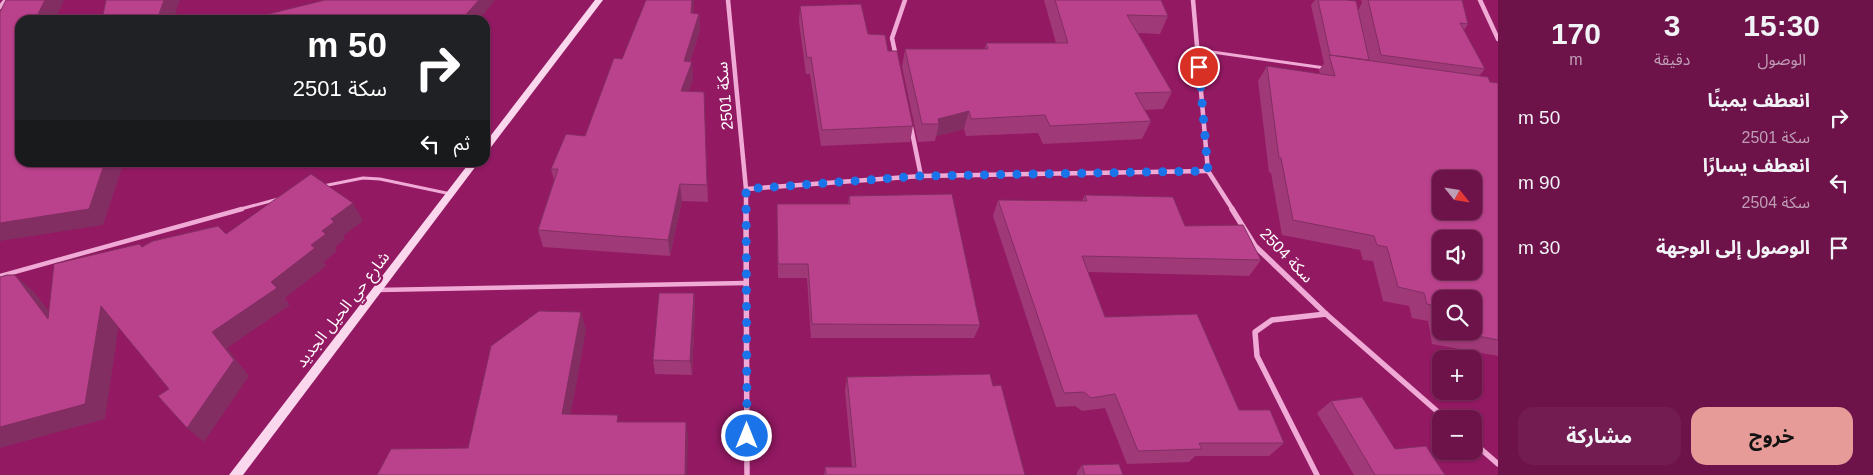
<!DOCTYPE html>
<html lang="ar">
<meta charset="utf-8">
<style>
:root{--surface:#6e134a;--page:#731c51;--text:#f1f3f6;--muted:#bf9eb5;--line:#803262;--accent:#e69b98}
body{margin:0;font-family:Arial,"Noto Sans Arabic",sans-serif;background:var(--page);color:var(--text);direction:rtl;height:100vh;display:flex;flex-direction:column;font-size:19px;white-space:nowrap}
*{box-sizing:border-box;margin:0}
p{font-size:16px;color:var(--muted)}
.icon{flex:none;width:28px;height:28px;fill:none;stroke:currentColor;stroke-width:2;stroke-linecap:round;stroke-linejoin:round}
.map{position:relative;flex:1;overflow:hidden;direction:ltr}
.drawer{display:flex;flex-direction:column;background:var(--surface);width:375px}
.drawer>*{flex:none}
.banner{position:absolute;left:15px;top:15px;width:475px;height:152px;border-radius:15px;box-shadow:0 1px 4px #0004,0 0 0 1px var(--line);direction:rtl;background:#202124;color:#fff;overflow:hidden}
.needle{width:32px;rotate:120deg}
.fabs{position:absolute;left:1432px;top:170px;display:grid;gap:10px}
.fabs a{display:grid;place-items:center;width:50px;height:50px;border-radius:10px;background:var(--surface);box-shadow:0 1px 4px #0004,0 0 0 1px var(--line);font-size:25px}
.pin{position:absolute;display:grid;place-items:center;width:42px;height:42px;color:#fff;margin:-21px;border:2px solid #fff;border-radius:50%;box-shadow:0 1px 5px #0007}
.me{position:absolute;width:55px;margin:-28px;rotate:0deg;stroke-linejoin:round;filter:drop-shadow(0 0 4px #0008)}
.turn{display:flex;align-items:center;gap:18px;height:105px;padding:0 20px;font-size:22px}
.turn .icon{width:65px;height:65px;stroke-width:2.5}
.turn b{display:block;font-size:35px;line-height:42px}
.then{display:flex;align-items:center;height:48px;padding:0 20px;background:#0003;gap:10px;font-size:19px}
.eta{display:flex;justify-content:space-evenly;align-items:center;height:85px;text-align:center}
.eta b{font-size:30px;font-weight:700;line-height:35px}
.action{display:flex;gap:10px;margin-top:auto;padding:10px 20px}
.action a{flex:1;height:58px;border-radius:15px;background:var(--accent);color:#111;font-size:20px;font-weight:700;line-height:58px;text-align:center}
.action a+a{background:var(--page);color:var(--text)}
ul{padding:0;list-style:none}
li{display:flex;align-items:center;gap:15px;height:65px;padding:0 20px}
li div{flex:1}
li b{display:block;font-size:19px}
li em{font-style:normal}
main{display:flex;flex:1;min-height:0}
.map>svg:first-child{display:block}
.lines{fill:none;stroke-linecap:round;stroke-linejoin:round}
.lane-far1{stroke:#efaad5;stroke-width:3}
.lane{stroke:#efaad5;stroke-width:4.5}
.street-far1{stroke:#efaad5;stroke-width:4.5}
.street{stroke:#efaad5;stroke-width:5.5}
.secondary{fill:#fbd7ed;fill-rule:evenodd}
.wall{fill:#a03978;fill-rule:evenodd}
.shaded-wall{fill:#822e62}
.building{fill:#ba428c;stroke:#822e62;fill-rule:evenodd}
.route{stroke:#1a73e8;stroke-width:9;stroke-dasharray:0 16.2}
.labels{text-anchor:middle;stroke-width:4.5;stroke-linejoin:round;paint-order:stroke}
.street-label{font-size:16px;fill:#fff;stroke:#931963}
</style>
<main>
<section class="drawer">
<div class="eta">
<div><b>15:30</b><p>الوصول</p></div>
<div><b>3</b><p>دقيقة</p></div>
<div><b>170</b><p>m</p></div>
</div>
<ul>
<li><svg class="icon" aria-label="right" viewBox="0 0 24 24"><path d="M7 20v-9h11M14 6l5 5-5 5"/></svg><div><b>انعطف يمينًا</b><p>سكة 2501</p></div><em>50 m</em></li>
<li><svg class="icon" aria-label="left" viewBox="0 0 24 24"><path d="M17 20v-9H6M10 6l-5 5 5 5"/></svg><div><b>انعطف يسارًا</b><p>سكة 2504</p></div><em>90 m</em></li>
<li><svg class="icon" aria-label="arrive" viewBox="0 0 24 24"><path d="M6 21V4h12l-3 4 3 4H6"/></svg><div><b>الوصول إلى الوجهة</b></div><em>30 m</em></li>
</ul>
<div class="action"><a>خروج</a><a>مشاركة</a></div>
</section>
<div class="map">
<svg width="1498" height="475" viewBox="0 0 1498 475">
<rect width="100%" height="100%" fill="#931963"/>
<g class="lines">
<g class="lane-far1">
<path d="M1198 50 1325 68"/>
<path d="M323 186 363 178 380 179 451 194"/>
<path d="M237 210 278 199"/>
</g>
<g class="lane">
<path d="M0 276 242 209"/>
<path d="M378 290 746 283"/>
</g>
<g class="street-far1">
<path d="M728 0 746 189V210"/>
<path d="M1193 0 1208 171 1233 210"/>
<path d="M1480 0 1498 39"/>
<path d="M0 7 6 0"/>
<path d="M896 57 892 38 905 0"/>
<path d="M911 127 921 176"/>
<path d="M746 189 921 176 1208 171"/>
</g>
<g class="street">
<path d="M746 209 747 475"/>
<path d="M1232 209 1255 246 1326 314 1446 419"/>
<path d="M1474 443 1498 464"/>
<path d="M1317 475 1257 356 1255 332 1272 320 1326 314"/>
</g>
<g class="secondary">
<path d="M595 0H603L488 151 485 152V143Z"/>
<path d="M470 162H479L243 475H229Z"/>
</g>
</g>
<g class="wall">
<path d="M1044 0H1161L1168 16 1160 34 1138 33 1172 92 1163 109 1144 110 1151 121 1142 139 1043 144 1038 133 966 136 964 129 936 136 935 141 918 142 902 67 905 49H985L986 43H1056Z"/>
<path d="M1315 0H1346L1358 10 1362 3 1361 0H1462L1468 24 1464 30 1485 69 1479 76 1490 82 1498 83V356L1432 344 1428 321 1412 318 1409 306 1383 301 1373 261 1363 260 1360 250 1282 235 1271 173 1269 172 1258 81 1267 66 1320 74 1319 70 1324 63 1311 5ZM1441 299 1474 331H1441Z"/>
<path d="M800 6 868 34 888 51 913 126 910 142 821 146 810 74H806L799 22Z"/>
<path d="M693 13 699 14 700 30 690 62 693 79 688 92H704L708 202 682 201 670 256 543 247 538 230 554 180 551 169 585 136Z"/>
<path d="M1085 195 1185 226 1261 260 1249 276 1088 272 1105 317 1239 410 1284 443 1269 456H1195L1189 462 1127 464 1105 408 1082 411 1075 406 1056 407 993 216 998 200 1082 201Z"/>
<path d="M849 196 980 325 974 338H811L807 278H778L777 219V204H848Z"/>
<path d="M694 293 695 308 692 375 655 374 653 360Z"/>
<path d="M847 377 993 386 1025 475H824L825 467H852L845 391Z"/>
<path d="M1331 401 1395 449 1445 475H1354L1317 413Z"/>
<path d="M1082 465 1123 475H1077V472Z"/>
</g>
<g class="shaded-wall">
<path d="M45 0H64L55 20H35Z"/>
<path d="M164 0H180L173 20H157Z"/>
<path d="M479 0H495L479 20H461Z"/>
<path d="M692 0H694V2L692 30 691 13Z"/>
<path d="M699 14 700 30 685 78 684 61Z"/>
<path d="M692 62 693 79 683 108 681 91Z"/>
<path d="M969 111 964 129 936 136 939 124 938 119Z"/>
<path d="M105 162H124L103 225 0 241V223Z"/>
<path d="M261 162H272L263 165Z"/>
<path d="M680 184 682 201 670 256 668 240Z"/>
<path d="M353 203 363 221 343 236 345 239 335 247 337 251 324 262 326 266 285 298 290 305 227 348 249 376 204 442 187 428 212 332 271 282 322 231 331 219Z"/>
<path d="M15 275 35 293 68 336 48 319Z"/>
<path d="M694 293 695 308 692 375 690 361Z"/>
<path d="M101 306 119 323 105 419 0 448V427Z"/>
<path d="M581 312 586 330 568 430 562 414Z"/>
<path d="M686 422 688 437 687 475H685Z"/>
</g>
<g class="building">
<path d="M6 0H45L35 20H20V162H105L89 209 0 223V12Z"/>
<path d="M106 0H164L157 20H102Z"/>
<path d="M325 0H479L461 20H244Z"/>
<path d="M646 0H692L691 13 699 14 684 61 692 62 681 91 704 92 707 185 680 184 668 240 538 230 558 169H551L566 134 585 136 614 58 622 59Z"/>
<path d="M1055 0H1161L1168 16 1127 15 1172 92 1135 93 1151 121 1050 126 1045 115 971 119 969 111 938 119 939 124H922L905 49H988L986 43H1068Z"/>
<path d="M1318 0H1346L1356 1 1369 60 1330 55Z"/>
<path d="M1368 0H1462L1468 24 1460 23 1485 69 1381 55Z"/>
<path d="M861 4 868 34 885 35 888 51H897L913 126 822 130 811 57 807 58 800 6Z"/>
<path d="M1329 55 1488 77 1490 82 1498 83V340L1452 331H1474V299H1441V307L1427 304 1424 293 1398 287 1387 247 1377 245 1374 236 1293 220 1281 158H1279L1267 66 1335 76ZM1441 179H1474V211H1441ZM1441 239H1474V271H1441Z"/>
<path d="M311 174 353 203 331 219 334 222 322 231 326 234 311 245 315 248 271 282 277 288 212 332 234 360 187 428 158 396 169 389 101 306 85 404 0 427V277L7 275H15L48 319 54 264 139 244 142 247 153 241 218 226 226 234Z"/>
<path d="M952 194 980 325 812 324 808 264H778L777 204H850L849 196Z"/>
<path d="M1085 195 1173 197 1185 226 1243 225 1261 260 1082 256 1105 317 1197 314 1239 410H1270L1284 443H1199L1202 449 1138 451 1115 394 1091 398 1084 392 1064 393 998 200 1087 201Z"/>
<path d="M659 293H694L690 361 653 360Z"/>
<path d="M539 311 581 312 562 414 618 415 617 422H686L685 475H377L391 449 468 448 491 346Z"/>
<path d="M990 374 993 386 1001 385 1025 475H826L825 467H856L847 377Z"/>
<path d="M1362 397 1395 449 1426 446 1445 475H1375L1331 401Z"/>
<path d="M1119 464 1123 475H1085L1082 465Z"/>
</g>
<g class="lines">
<path class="route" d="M747 436 746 189 921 176 1208 171 1199 67"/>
</g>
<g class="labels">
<g class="street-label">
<text transform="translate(724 96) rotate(-95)" y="6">سكة 2501</text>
<text transform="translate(1287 255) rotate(46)" y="6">سكة 2504</text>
<text transform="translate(342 309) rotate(-52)" y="6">شارع حي الحيل الجديد</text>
</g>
</g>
</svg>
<div class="fabs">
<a><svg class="needle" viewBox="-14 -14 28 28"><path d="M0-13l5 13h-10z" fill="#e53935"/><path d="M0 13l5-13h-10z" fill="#bf9eb5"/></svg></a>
<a><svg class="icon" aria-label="sound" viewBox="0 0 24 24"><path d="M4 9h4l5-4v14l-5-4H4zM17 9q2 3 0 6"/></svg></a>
<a><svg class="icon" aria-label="search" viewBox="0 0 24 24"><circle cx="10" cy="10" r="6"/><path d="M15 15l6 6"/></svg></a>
<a>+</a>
<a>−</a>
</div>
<div class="pin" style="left:1199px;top:67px;background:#d93025"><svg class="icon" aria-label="arrive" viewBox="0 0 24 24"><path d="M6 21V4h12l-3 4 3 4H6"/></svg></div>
<svg class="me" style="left:747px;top:436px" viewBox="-20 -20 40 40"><circle r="17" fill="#1a73e8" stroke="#fff" stroke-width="3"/><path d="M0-11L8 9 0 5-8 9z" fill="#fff"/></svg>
<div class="banner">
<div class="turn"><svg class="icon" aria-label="right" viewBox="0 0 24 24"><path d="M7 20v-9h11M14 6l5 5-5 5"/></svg><div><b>50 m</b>سكة 2501</div></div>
<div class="then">ثم<svg class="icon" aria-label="left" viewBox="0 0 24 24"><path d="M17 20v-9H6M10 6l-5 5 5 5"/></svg></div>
</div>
</div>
</main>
